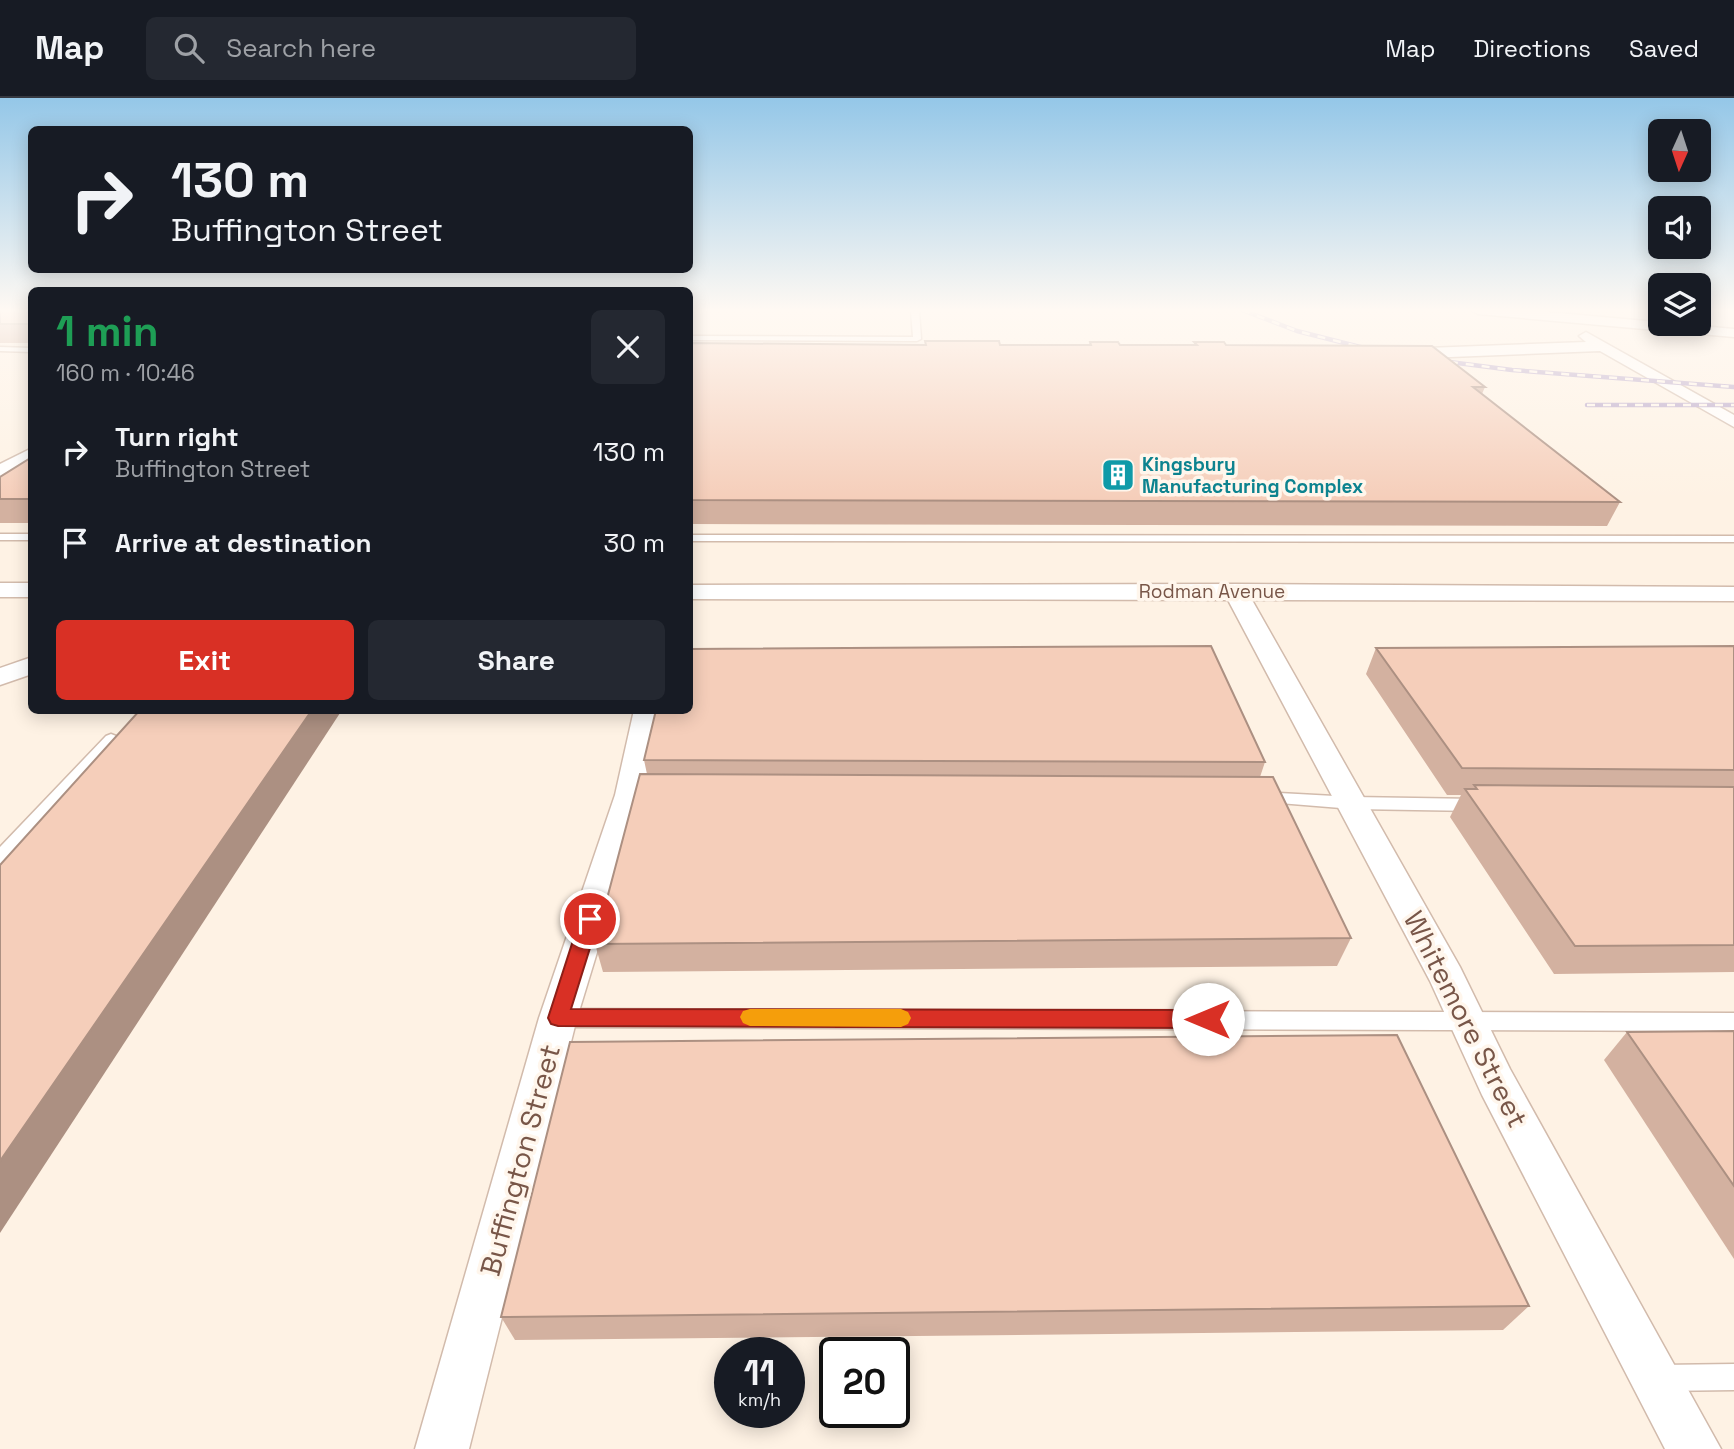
<!DOCTYPE html>
<meta charset="utf-8">
<style>
:root{--surface:#171b24;--page:#242831;--text:#f1f3f6;--muted:#9ea1a6;--line:#363941;--accent:#d93025}
body{margin:0;font-family:"Space Grotesk",sans-serif;background:var(--page);color:var(--text);height:100vh;display:flex;flex-direction:column;font-size:26px;white-space:nowrap}
*{box-sizing:border-box;margin:0}
p{font-size:23px;color:var(--muted)}
.icon{flex:none;width:38px;height:38px;fill:none;stroke:currentColor;stroke-width:2;stroke-linecap:round;stroke-linejoin:round}
.map{position:relative;flex:1;overflow:hidden}
.sheet{position:absolute;left:28px;top:189px;width:665px;height:427px;display:flex;flex-direction:column;background:var(--surface);border-radius:10px;box-shadow:0 4px 18px #0003}
.sheet>*{flex:none}
.guide{position:absolute;left:28px;top:28px;width:665px;height:147px;border-radius:10px;box-shadow:0 4px 18px #0003;background:#171b24;color:var(--text);overflow:hidden}
.needle{width:46px;rotate:183deg}
.tools{position:absolute;left:1648px;top:21px;display:grid;gap:14px}
.tools a{display:grid;place-items:center;width:63px;height:63px;border-radius:10px;background:var(--surface);box-shadow:0 4px 18px #0003;font-size:35px}
.speed{position:absolute;left:714px;top:1239px;display:flex;gap:14px;font-size:35px;font-weight:700;text-align:center}
.speed>*{display:grid;place-content:center;width:91px;height:91px;border-radius:50%;background:var(--surface);box-shadow:0 4px 18px #0003;line-height:1}
.speed small{font-size:18px;font-weight:400}
.speed .limit{border:4px solid #111;border-radius:10px;background:#fff;color:#111}
.pin{position:absolute;display:grid;place-items:center;width:60px;height:60px;color:#fff;margin:-30px;border:4px solid #fff;border-radius:50%;box-shadow:0 2px 7px #0007}
.me{position:absolute;width:77px;margin:-38px;rotate:270deg;stroke-linejoin:round;filter:drop-shadow(0 0 5px #0008)}
.turn{display:flex;align-items:center;gap:24px;height:147px;padding:0 28px;font-size:32px}
.turn .icon{width:91px;height:91px;stroke-width:2.5}
.turn b{display:block;font-size:49px;line-height:60px}
.round{display:grid;place-items:center;flex:none;width:74px;height:74px;border-radius:10px;background:var(--page)}
.summary{display:flex;align-items:center;justify-content:space-between;height:119px;padding:0 28px}
h1{font-size:42px;font-weight:700;line-height:52px;color:#1e9e55}
.button{display:flex;gap:14px;margin-top:auto;padding:14px 28px}
.button a{flex:1;height:80px;border-radius:10px;background:var(--accent);color:#fff;font-size:28px;font-weight:700;line-height:80px;text-align:center}
.button a+a{background:var(--page);color:var(--text)}
ul{padding:0;list-style:none}
li{display:flex;align-items:center;gap:21px;height:91px;padding:0 28px}
li div{flex:1}
li b{display:block;font-size:26px}
li em{font-style:normal}
header{display:flex;align-items:center;gap:42px;box-sizing:border-box;height:98px;padding:0 35px;background:var(--surface);border-bottom:2px solid var(--line)}
header strong{font-size:33px}
nav{display:flex;gap:38px;margin-inline-start:auto;font-size:24px}
.search{width:490px;height:63px;background:var(--page);display:flex;align-items:center;gap:18px;box-sizing:border-box;padding:0 24px;border-radius:10px;color:var(--muted);font-size:26px}
.map>svg:first-child{display:block}
.lines{fill:none;stroke-linecap:round;stroke-linejoin:round}
.service-casing{stroke:#d2bbac;stroke-width:3}
.minor-casing{stroke:#d2bbac;stroke-width:3}
.service{fill:#fff;fill-rule:evenodd}
.minor{fill:#fff;fill-rule:evenodd}
.rail-casing{stroke:#b4a2c8;stroke-width:4.5}
.rail{stroke:#fff6ec;stroke-width:2.5;stroke-dasharray:8;stroke-linecap:butt}
.wall{fill:#d3b1a0}
.shaded-wall{fill:#ac9082}
.building{fill:#f5ceba;stroke:#ac9082;stroke-width:2}
.route{fill:#d93025;stroke:#8d1f18;stroke-width:2}
.slow{fill:#f59e0b}
.labels{text-anchor:middle;stroke-width:7;stroke-linejoin:round;paint-order:stroke}
.far-culture-label{font-size:19px;font-weight:bold;fill:#0d838f;stroke:#fff6ec;text-anchor:start}
.far-street-label{font-size:19px;fill:#785648;stroke:#fff6ec}
.near-street-label{font-size:28px;fill:#785648;stroke:#fff6ec}
</style>
<header>
<strong>Map</strong>
<div class="search"><svg class="icon" aria-label="search" viewBox="0 0 24 24"><circle cx="10" cy="10" r="6"/><path d="M15 15l6 6"/></svg>Search here</div>
<nav><a>Map</a><a>Directions</a><a>Saved</a></nav>
</header>
<div class="map">
<svg width="1734" height="1351" viewBox="0 0 1734 1351">
<rect width="100%" height="100%" fill="#fef2e4"/>
<g class="lines">
<defs>
<g id="service">
<path d="M911 212H919L921 241 917 243 690 242V238L913 239Z"/>
<path d="M0 249 32 250V254L0 253Z"/>
<rect x="0" y="436" width="32" height="6"/>
<path d="M690 437 1734 438V444L690 443Z"/>
<path d="M111 636 116 638 119 641 116 644 6 764 0 766V749L106 638Z"/>
<path d="M1262 694 1353 699 1477 701 1485 707 1477 713 1353 711 1256 703 1254 699 1256 695Z"/>
<path d="M558 911 1734 915V933L558 929 551 926 548 920 551 914Z"/>
<path d="M1734 1266V1292L1661 1293 1652 1289 1648 1280 1652 1271 1661 1267Z"/>
</g>
<g id="minor">
<path d="M1471 212H1525L1734 231V239L1478 216Z"/>
<path d="M1586 234 1734 317V329L1600 253 1400 261 1392 256 1400 251 1586 244 1579 238Z"/>
<path d="M32 350V363L0 380V366Z"/>
<rect x="0" y="485" width="32" height="14"/>
<path d="M1235 486 1734 489V503L1252 502 1460 869 1510 971 1721 1351H1665L1482 997 1430 883 1228 502 690 501V487Z"/>
<path d="M32 559V576L0 587V570Z"/>
<path d="M634 612H662L645 697 577 920 469 1351H415L539 920 615 697Z"/>
</g>
</defs>
<use href="#service" class="service-casing"/>
<use href="#minor" class="minor-casing"/>
<use href="#service" class="service"/>
<use href="#minor" class="minor"/>
<defs>
<g id="rail">
<path d="M1242 212 1297 233 1372 252"/>
<path d="M1434 262 1512 272 1734 289"/>
<path d="M1587 307H1734"/>
</g>
</defs>
<use href="#rail" class="rail-casing"/>
<use href="#rail" class="rail"/>
</g>
<g class="wall">
<rect x="0" y="212" width="32" height="33"/>
<path d="M1090 244 1120 247H1194V244L1226 247 1485 289 1482 296 1620 404 1607 428 690 426V245L925 247H1089Z"/>
<path d="M32 359V425H0V379Z"/>
<path d="M1734 548V874L1554 876 1450 719 1461 697H1447L1366 576 1376 550Z"/>
<path d="M644 662 1265 664 1260 679 1351 840 1337 868 603 874 595 846 647 676Z"/>
<path d="M1734 933V1161L1604 962 1627 934Z"/>
<path d="M1529 1208 1503 1232 515 1242 501 1219Z"/>
</g>
<path class="shaded-wall" d="M312 612H342L0 1135V1063Z"/>
<g class="building">
<rect x="0" y="212" width="32" height="14"/>
<path d="M925 243H999L1000 247H1091L1090 244H1118L1120 247H1197L1194 244H1224L1226 247 1432 248 1485 289H1473L1620 404 690 402V245L926 247Z"/>
<path d="M32 359V401H0V379Z"/>
<path d="M1211 548 1265 664 644 662 656 612H690V551Z"/>
<path d="M1734 548V672L1462 670 1376 550Z"/>
<path d="M140 612H312L0 1063V767Z"/>
<path d="M640 676 1273 679 1351 840 595 846Z"/>
<path d="M1474 687 1734 689V847L1575 848 1465 691H1477Z"/>
<path d="M1734 933V1088L1627 934Z"/>
<path d="M1397 937 1529 1208 501 1219 570 944Z"/>
</g>
<linearGradient id="sky" x2="0" y2="1"><stop stop-color="#94c7e8"/><stop offset="0.53" stop-color="#fff9f3"/><stop offset="1" stop-color="#fff9f3" stop-opacity="0"/></linearGradient>
<rect width="1734" height="401" fill="url(#sky)"/>
<path class="route" d="M590 814 599 821 571 911 1208 912 1215 915 1218 921 1215 927 1208 930 558 928 551 926 548 920 580 821Z"/>
<path class="slow" d="M750 911H901L908 914 911 920 908 926 901 929 750 928 743 925 740 919 743 913Z"/>
<defs>
<symbol id="building-square" viewBox="-11 -11 22 22"><rect x="-9" y="-9" width="18" height="18" rx="4" fill="#0f9aa8" stroke="#fff6ec"/><path d="M-4-6H4V6H1V3H-1V6H-4ZM-2.5-4.3h1.7v1.8h-1.7ZM.8-4.3h1.7v1.8H.8ZM-2.5-1h1.7V.8h-1.7ZM.8-1h1.7V.8H.8Z" fill="#fff"/></symbol>
</defs>
<g fill-rule="evenodd">
<use href="#building-square" x="1099" y="358" width="38" height="38"/>
</g>
<g class="labels">
<g class="far-culture-label">
<text x="1142" y="373">Kingsbury<tspan x="1142" dy="22">Manufacturing Complex</tspan></text>
</g>
<g class="far-street-label">
<text x="1212" y="500">Rodman Avenue</text>
</g>
<g class="near-street-label">
<text transform="translate(1466 921) rotate(63)" y="10">Whitemore Street</text>
<text transform="translate(520 1062) rotate(-75)" y="10">Buffington Street</text>
</g>
</g>
</svg>
<div class="tools">
<a><svg class="needle" viewBox="-14 -14 28 28"><path d="M0-13l5 13h-10z" fill="#e53935"/><path d="M0 13l5-13h-10z" fill="#9ea1a6"/></svg></a>
<a><svg class="icon" aria-label="sound" viewBox="0 0 24 24"><path d="M4 9h4l5-4v14l-5-4H4zM17 9q2 3 0 6"/></svg></a>
<a><svg class="icon" aria-label="layers" viewBox="0 0 24 24"><path d="M12 4l9 5-9 5-9-5zM3 14l9 5 9-5"/></svg></a>
</div>
<div class="speed"><div>11<small>km/h</small></div><div class="limit">20</div></div>
<div class="pin" style="left:590px;top:821px;background:#d93025"><svg class="icon" aria-label="arrive" viewBox="0 0 24 24"><path d="M6 21V4h12l-3 4 3 4H6"/></svg></div>
<svg class="me" style="left:1208px;top:921px" viewBox="-20 -20 40 40"><circle r="19" fill="#fff"/><path d="M0-13L10 11 0 6-10 11z" fill="#d93025"/></svg>
<div class="guide">
<div class="turn"><svg class="icon" aria-label="right" viewBox="0 0 24 24"><path d="M7 20v-9h11M14 6l5 5-5 5"/></svg><div><b>130 m</b>Buffington Street</div></div>
</div>
<section class="sheet">
<div class="summary"><div><h1>1 min</h1><p>160 m · 10:46</p></div><a class="round"><svg class="icon" aria-label="close" viewBox="0 0 24 24"><path d="M6 6l12 12M18 6L6 18"/></svg></a></div>
<ul>
<li><svg class="icon" aria-label="right" viewBox="0 0 24 24"><path d="M7 20v-9h11M14 6l5 5-5 5"/></svg><div><b>Turn right</b><p>Buffington Street</p></div><em>130 m</em></li>
<li><svg class="icon" aria-label="arrive" viewBox="0 0 24 24"><path d="M6 21V4h12l-3 4 3 4H6"/></svg><div><b>Arrive at destination</b></div><em>30 m</em></li>
</ul>
<div class="button"><a>Exit</a><a>Share</a></div>
</section>
</div>
